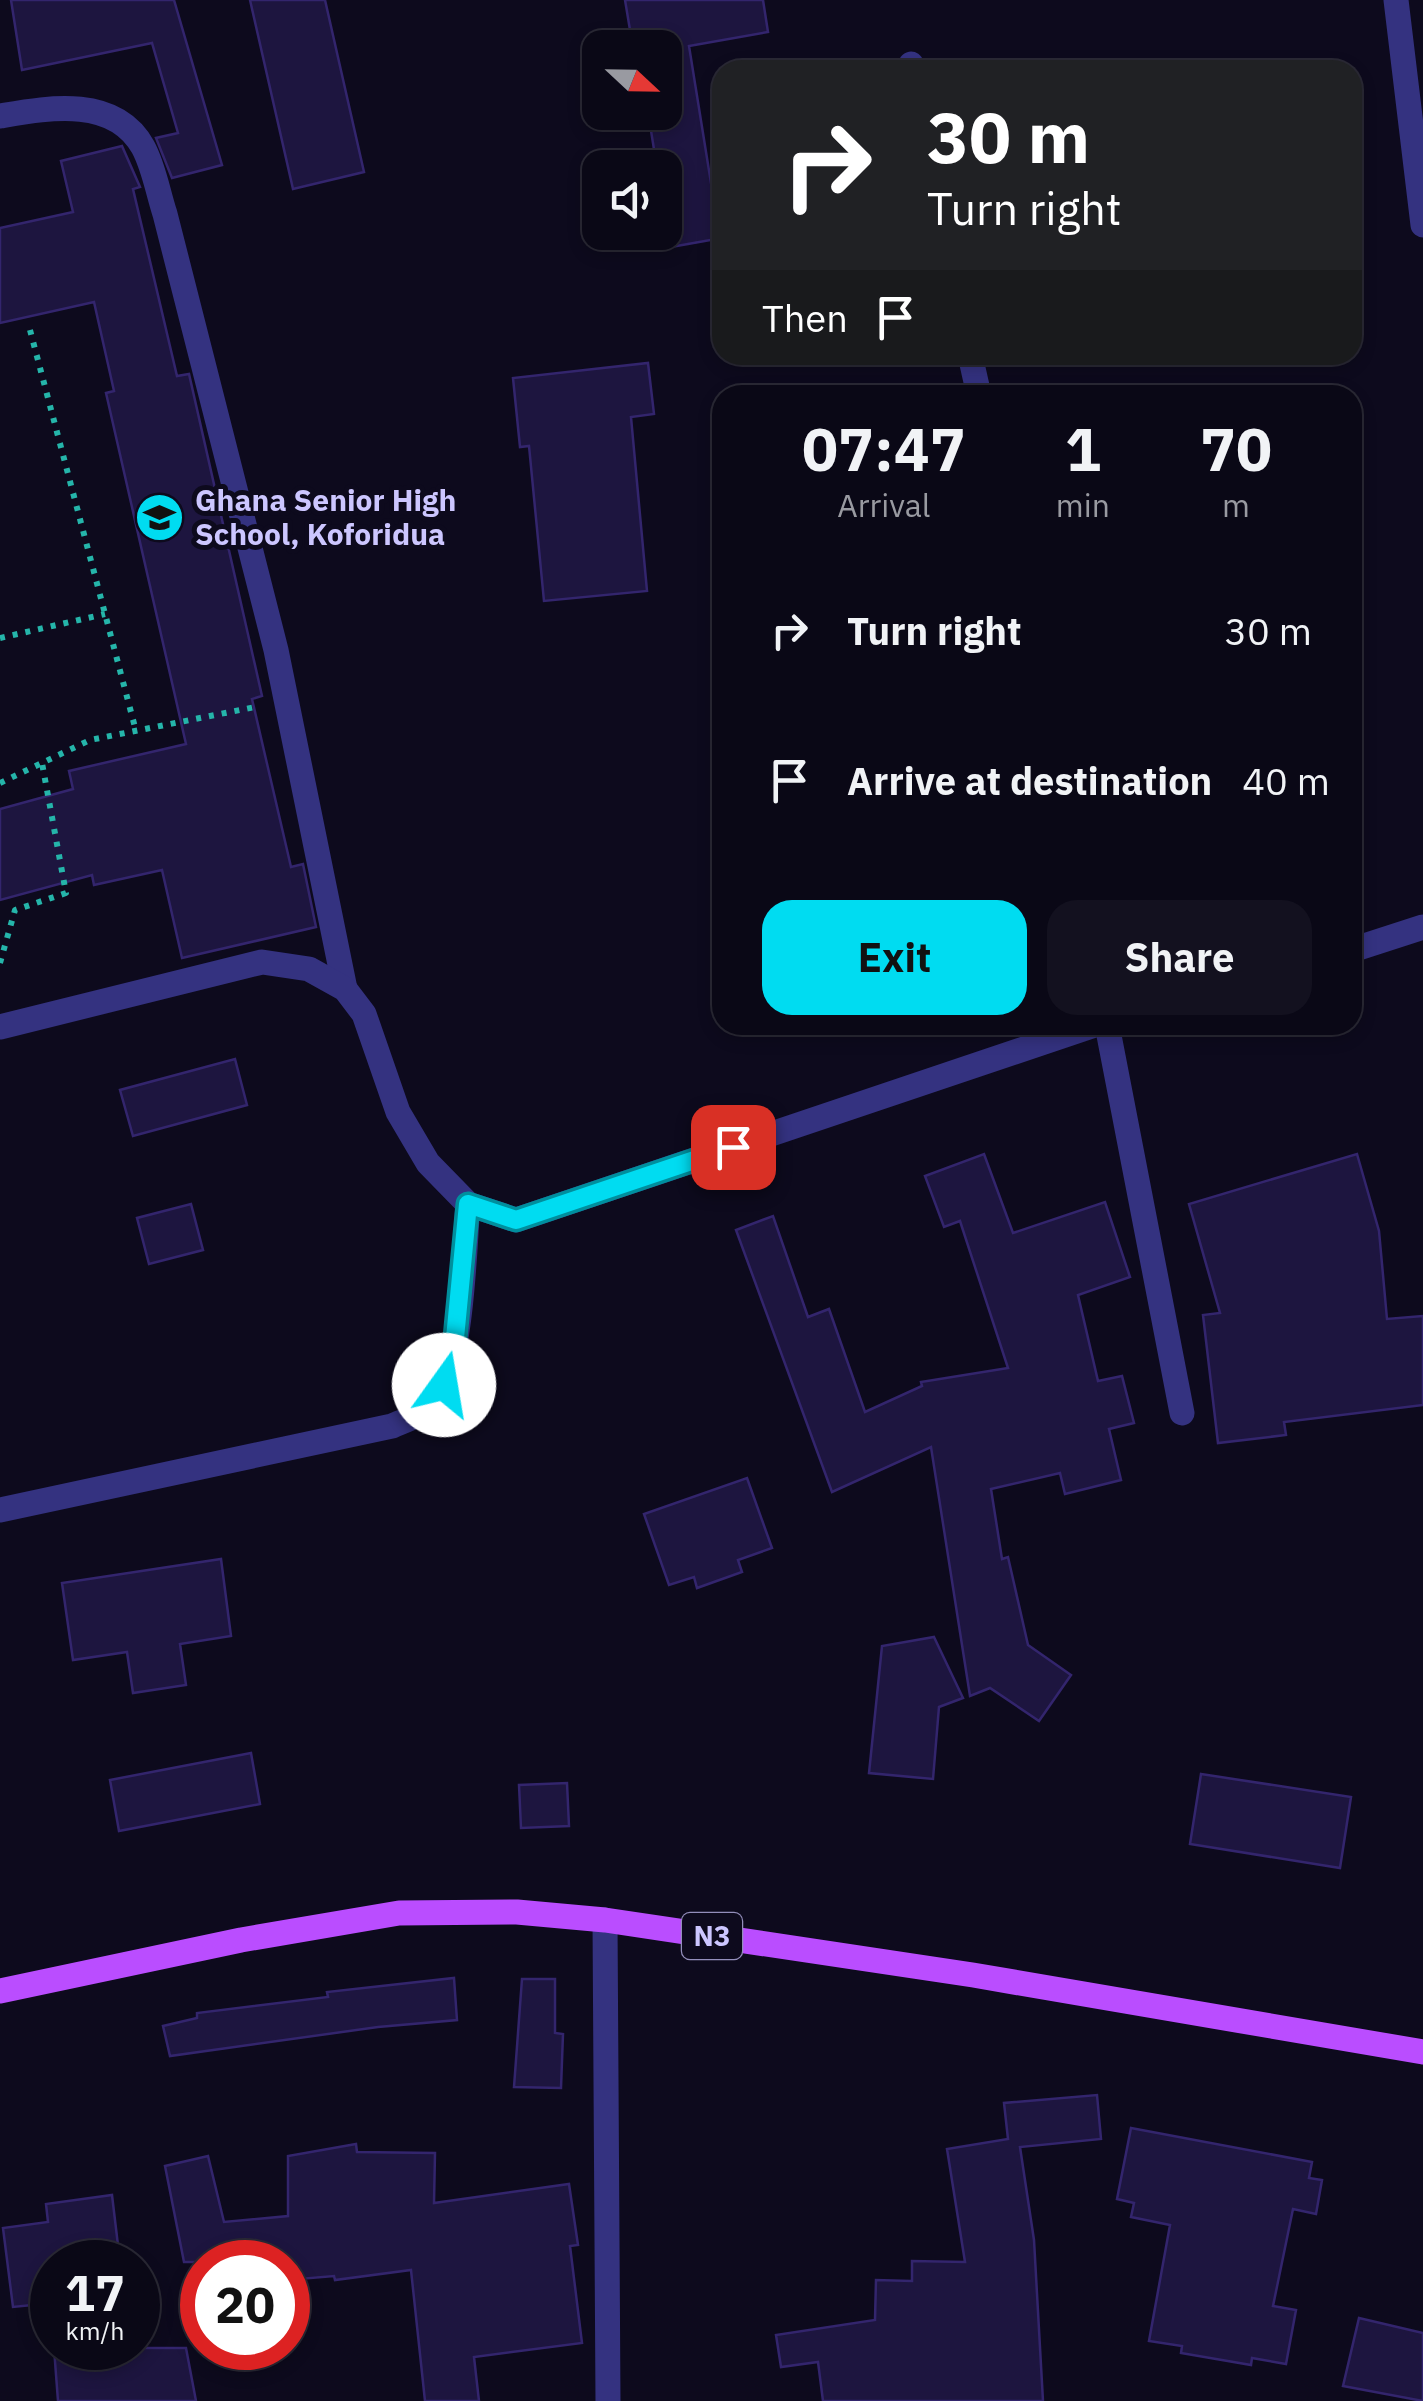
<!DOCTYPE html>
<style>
:root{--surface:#0a0816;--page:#13111f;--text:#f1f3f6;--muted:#999aa1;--line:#2a2935;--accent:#00dcf1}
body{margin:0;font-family:"IBM Plex Sans",sans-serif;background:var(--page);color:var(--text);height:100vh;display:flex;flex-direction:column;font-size:38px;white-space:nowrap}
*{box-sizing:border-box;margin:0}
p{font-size:32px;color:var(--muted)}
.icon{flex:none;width:55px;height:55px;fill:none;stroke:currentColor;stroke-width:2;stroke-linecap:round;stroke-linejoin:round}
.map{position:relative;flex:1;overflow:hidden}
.sheet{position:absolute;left:712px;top:385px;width:650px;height:650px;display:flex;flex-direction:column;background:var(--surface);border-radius:30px;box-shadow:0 5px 15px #0003,0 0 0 2px var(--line)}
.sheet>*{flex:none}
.hud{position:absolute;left:712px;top:60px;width:650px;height:305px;border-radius:30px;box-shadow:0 5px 15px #0003,0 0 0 2px var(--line);background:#202124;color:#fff;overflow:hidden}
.needle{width:65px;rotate:112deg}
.buttons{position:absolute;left:582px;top:30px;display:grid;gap:20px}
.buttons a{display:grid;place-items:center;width:100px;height:100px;border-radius:20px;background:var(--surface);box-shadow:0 5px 15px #0003,0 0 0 2px var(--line);font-size:50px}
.speed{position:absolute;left:30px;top:2240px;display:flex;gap:20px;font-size:50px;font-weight:700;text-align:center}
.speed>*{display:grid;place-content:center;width:130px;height:130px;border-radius:50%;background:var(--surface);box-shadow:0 5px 15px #0003,0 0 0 2px var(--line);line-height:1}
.speed small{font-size:25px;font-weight:400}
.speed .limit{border:15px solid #d22;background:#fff;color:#111}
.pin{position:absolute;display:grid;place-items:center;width:85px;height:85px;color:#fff;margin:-42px;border-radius:20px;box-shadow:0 5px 15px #0006}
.me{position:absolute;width:110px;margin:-55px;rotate:13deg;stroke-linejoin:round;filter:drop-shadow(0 0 8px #0008)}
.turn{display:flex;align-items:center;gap:35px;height:210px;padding:0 50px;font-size:45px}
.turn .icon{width:130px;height:130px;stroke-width:2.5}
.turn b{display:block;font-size:70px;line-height:85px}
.then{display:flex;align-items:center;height:95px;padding:0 50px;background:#0003;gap:20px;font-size:38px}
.eta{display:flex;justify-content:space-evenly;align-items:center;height:170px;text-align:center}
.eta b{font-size:60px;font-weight:700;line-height:70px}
.cta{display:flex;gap:20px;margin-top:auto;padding:20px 50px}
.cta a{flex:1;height:115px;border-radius:30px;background:var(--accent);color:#111;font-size:40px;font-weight:700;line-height:115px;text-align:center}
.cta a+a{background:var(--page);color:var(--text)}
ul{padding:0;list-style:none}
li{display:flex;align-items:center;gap:30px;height:150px;padding:0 50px}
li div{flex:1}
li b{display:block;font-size:38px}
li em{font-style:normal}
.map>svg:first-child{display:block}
.building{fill:#1d153f;stroke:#33256d;stroke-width:2.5}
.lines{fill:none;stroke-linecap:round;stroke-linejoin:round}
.path{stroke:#25b5aa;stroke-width:6;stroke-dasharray:5 8;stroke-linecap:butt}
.minor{stroke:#343280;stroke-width:25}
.major{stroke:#ba4dff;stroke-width:25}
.route-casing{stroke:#008f9d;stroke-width:25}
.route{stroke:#00dcf1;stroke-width:18}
.labels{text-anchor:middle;stroke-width:10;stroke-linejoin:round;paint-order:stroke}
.shield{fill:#0d0a1d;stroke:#938ebb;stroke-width:2.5}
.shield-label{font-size:28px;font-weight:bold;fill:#ccc6ff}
.poi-label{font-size:30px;font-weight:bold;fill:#ccc6ff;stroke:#0d0a1d;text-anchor:start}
</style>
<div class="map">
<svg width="1423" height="2401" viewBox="0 0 1423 2401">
<rect width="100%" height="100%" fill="#0d0a1d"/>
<g class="building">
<path d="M11 0H174L222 165 172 178 156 138 178 133 152 43 22 70Z"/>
<path d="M250 0H325L364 172 293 189Z"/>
<path d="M625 0H763L768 32 689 46 711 183 722 181V238L671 247 665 168H657L648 112H665V48H633Z"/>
<path d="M122 146 140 187 133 189 177 376 189 374 262 696 252 699 291 867 303 864 316 927 182 958 162 870 94 885 92 875 0 900V809L73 789 69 771 186 744 106 393 114 391 94 302 0 323V228L73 212 61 161Z"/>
<path d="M648 363 654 414 631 417 647 591 544 601 529 446 520 447 513 378Z"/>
<path d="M235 1059 247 1105 133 1136 120 1090Z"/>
<path d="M984 1154 1013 1233 1105 1202 1130 1277 1078 1295 1098 1381 1122 1376 1134 1423 1109 1429 1121 1480 1065 1494 1060 1473 991 1489 1002 1559 1008 1557 1028 1645 1071 1675 1039 1721 990 1688 970 1696 931 1447 832 1492 736 1230 773 1216 808 1317 829 1309 865 1412 922 1386 921 1382 1008 1368 960 1221 944 1227 925 1176Z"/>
<path d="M1357 1154 1379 1231 1387 1319 1423 1316V1405L1284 1422 1286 1435 1218 1443 1203 1315 1220 1313 1189 1204Z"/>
<path d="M191 1204 203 1250 149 1264 137 1218Z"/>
<path d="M747 1478 772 1548 738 1560 742 1572 697 1588 694 1577 669 1585 644 1514Z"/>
<path d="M221 1559 231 1636 180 1644 186 1685 133 1693 127 1652 73 1660 62 1583Z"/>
<path d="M934 1637 963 1698 939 1707 933 1779 869 1773 882 1646Z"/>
<path d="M251 1753 260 1804 119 1831 110 1780Z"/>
<path d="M1201 1774 1351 1797 1340 1868 1190 1844Z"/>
<path d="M567 1783 569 1826 521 1828 519 1785Z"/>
<path d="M454 1978 457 2020 378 2027 170 2056 163 2026 197 2018V2013L328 1997 327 1992Z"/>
<path d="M522 1979H555V2033L563 2034 561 2088 514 2087Z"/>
<path d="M1097 2095 1101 2139 1020 2147 1034 2240 1043 2401H823L818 2362 781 2367 776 2335 875 2320 876 2280 912 2281V2261L965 2262 947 2149 1008 2139 1004 2103Z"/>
<path d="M1131 2128 1312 2162 1309 2178 1322 2180 1316 2214 1293 2209 1273 2306 1296 2310 1286 2364 1252 2358 1251 2365 1181 2353 1182 2346 1149 2341 1170 2225 1131 2217 1134 2203 1117 2199Z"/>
<path d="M356 2144 357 2152 435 2153 434 2203 569 2184 578 2245 570 2246 582 2343 474 2357 479 2401H425L411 2270 335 2280 334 2276 288 2280V2262H184L165 2166 208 2156 224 2222 288 2216V2156Z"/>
<path d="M112 2195 120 2262H52V2303L13 2307 3 2228 48 2222 46 2204Z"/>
<path d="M1359 2318 1423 2333V2401L1343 2386Z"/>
<path d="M54 2348H186L196 2401H58Z"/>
</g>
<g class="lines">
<g class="path">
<path d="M30 330 136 731"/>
<path d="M0 638 105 614"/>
<path d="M0 783 90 740 255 707"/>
<path d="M0 963 15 910 66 893 42 763"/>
</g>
<g class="minor">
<path d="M1396 0 1423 225"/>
<path d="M911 64 912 70"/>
<path d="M0 116C47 108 114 95 143 147 154 167 158 193 165 214L276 650 345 989"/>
<path d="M970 355 979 395"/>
<path d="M1352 950 1423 927"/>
<path d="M1107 1025 1182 1413"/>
<path d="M0 1027 262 962 309 969 345 989 364 1014 398 1112 428 1163 468 1204 516 1220 1095 1025"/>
<path d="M0 1510 392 1426C403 1421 417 1417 427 1409 463 1383 464 1248 468 1204"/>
<path d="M605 1920 608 2401"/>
</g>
<path class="major" d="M0 1991 241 1940 399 1913 517 1912 605 1920 973 1975 1423 2052"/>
</g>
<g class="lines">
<defs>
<path id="route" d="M444 1385 455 1338 468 1204 516 1220 733 1147"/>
</defs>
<use href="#route" class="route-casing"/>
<use href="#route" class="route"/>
</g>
<defs>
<symbol id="school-disc" viewBox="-11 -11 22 22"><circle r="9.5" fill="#00dcf1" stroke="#0d0a1d"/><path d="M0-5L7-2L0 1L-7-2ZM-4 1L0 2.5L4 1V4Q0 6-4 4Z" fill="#111"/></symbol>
</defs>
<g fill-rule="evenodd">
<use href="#school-disc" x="132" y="490" width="55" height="55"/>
</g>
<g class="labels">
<rect class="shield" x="682" y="1913" width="60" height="46" rx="8"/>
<g class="shield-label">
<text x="712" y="1946">N3</text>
</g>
<g class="poi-label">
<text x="195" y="511">Ghana Senior High<tspan x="195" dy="34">School, Koforidua</tspan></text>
</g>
</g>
</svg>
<div class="buttons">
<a><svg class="needle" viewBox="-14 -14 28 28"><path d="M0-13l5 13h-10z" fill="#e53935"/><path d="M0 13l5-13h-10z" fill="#999aa1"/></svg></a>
<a><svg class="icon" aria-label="sound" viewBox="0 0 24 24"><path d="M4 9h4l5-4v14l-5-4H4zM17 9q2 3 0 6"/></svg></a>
</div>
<div class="speed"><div>17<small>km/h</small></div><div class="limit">20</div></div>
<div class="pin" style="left:733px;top:1147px;background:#d93025"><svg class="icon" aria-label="arrive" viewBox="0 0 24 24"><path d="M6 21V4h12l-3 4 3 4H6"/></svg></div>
<svg class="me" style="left:444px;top:1385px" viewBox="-20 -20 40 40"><circle r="19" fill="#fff"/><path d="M0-13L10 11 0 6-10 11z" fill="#00dcf1"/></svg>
<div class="hud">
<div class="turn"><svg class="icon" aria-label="right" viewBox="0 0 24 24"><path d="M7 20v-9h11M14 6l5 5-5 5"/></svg><div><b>30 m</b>Turn right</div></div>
<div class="then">Then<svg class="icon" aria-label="arrive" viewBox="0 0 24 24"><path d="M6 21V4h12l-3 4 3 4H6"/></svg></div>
</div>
<section class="sheet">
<div class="eta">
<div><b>07:47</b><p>Arrival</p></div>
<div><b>1</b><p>min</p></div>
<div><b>70</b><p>m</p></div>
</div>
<ul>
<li><svg class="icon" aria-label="right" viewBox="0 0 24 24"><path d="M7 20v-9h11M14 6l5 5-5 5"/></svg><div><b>Turn right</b></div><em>30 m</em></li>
<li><svg class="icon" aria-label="arrive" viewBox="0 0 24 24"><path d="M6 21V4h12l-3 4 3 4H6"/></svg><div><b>Arrive at destination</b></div><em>40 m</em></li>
</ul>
<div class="cta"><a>Exit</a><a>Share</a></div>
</section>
</div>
